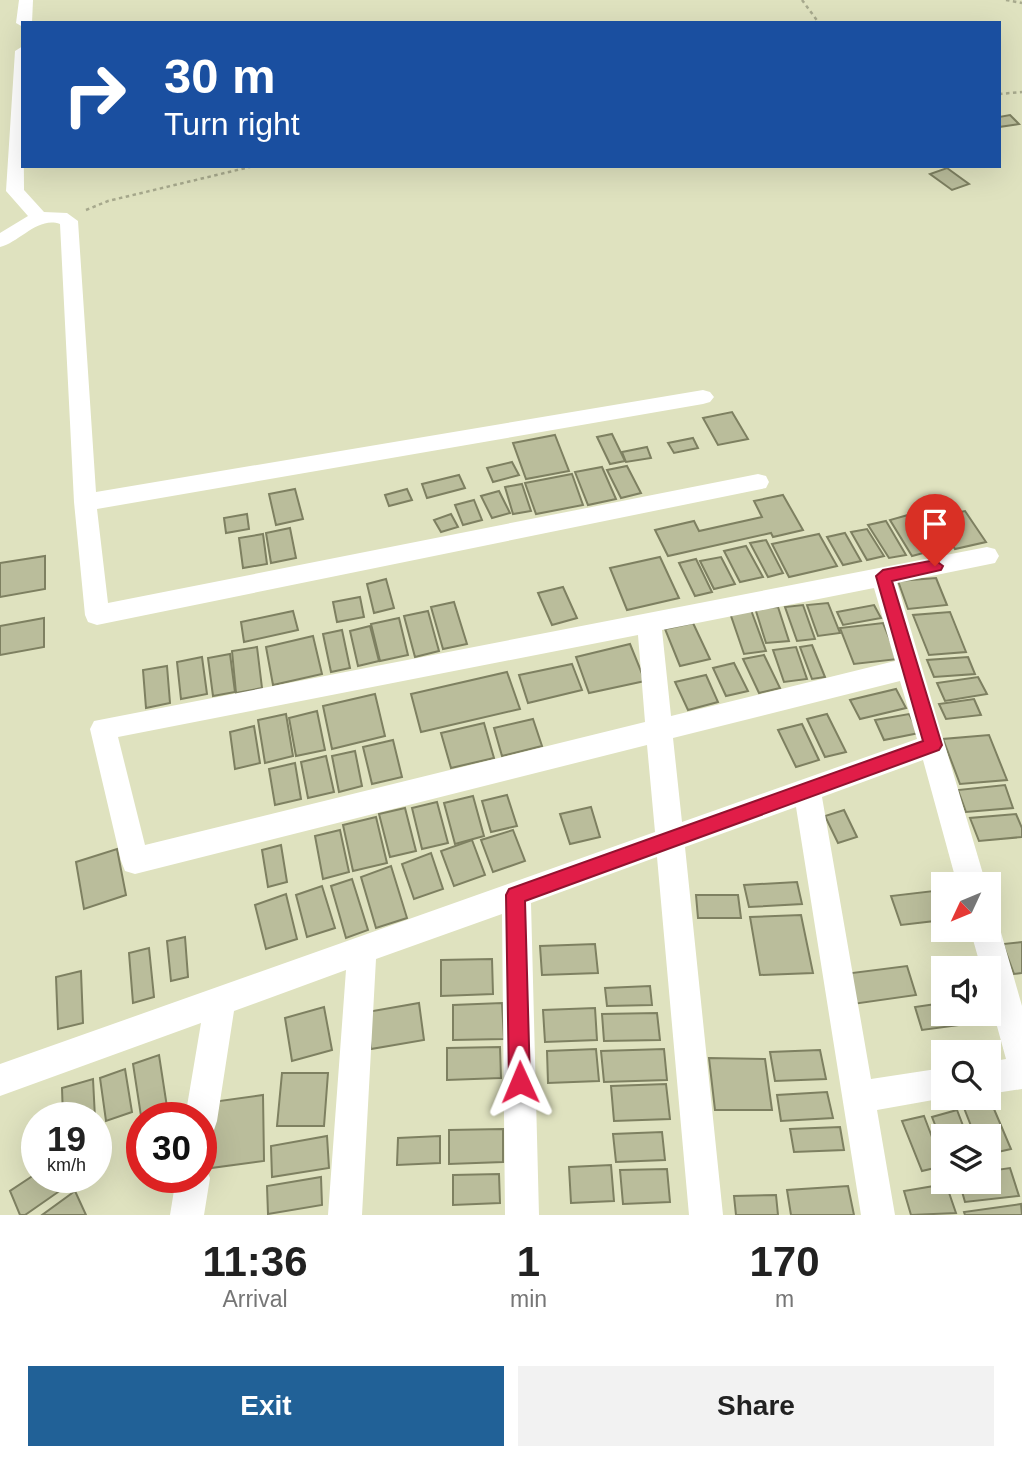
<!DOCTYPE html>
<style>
:root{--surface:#fff;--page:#f2f2f2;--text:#222;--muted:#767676;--accent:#216197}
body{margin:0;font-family:Helvetica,sans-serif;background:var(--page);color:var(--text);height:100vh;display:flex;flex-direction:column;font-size:26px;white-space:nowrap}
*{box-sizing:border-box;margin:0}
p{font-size:23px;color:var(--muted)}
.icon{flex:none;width:38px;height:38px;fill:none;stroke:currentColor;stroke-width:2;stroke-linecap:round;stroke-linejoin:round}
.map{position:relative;height:1215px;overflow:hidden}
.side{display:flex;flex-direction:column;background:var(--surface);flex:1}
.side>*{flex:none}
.hud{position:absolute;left:21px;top:21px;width:980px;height:147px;border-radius:0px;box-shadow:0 7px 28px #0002;background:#1a4fa0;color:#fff;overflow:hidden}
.needle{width:46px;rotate:226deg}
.controls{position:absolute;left:931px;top:872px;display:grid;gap:14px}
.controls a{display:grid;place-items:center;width:70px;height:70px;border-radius:0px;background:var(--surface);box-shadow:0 7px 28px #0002;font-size:35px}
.speed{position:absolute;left:21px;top:1102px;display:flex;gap:14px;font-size:35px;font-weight:700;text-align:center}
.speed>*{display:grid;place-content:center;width:91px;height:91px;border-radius:50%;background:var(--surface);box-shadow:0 7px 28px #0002;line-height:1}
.speed small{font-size:18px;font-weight:400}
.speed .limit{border:10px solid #d22;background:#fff;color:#111}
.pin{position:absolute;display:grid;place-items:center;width:60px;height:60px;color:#fff;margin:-72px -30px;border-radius:50% 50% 50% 0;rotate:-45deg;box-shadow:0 0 7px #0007}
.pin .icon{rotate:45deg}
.me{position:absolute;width:77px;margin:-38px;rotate:359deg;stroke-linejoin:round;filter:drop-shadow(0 0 5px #0008)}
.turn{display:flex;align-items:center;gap:24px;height:147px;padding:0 28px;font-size:32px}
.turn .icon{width:91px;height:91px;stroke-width:2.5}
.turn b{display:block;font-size:49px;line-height:60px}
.eta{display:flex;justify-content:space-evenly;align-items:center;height:119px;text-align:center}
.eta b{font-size:42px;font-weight:700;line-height:49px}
.action{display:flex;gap:14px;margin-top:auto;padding:14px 28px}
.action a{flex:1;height:80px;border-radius:0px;background:var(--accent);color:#fff;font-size:28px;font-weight:700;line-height:80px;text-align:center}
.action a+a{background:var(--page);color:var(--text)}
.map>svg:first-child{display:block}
.building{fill:#babd9b;stroke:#7e8061;stroke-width:2}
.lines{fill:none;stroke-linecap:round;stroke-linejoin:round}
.path{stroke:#a7a98d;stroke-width:2.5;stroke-dasharray:3.5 3.5;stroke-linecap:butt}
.street{fill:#fff;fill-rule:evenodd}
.route{fill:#e11d48;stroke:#92132f;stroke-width:2}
</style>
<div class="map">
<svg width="1022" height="1215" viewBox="0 0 1022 1215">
<rect width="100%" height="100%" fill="#dfe2bf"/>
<g class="building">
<path d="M1010 115 1019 124 999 127V117Z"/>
<path d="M947 168 969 184 952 190 930 174Z"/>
<path d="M732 412 748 439 718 445 703 418Z"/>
<path d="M612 434 625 461 610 464 597 437Z"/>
<path d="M555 435 569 471 526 479 513 443Z"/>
<path d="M693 438 698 448 674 453 668 443Z"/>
<path d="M647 447 651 458 626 462 622 452Z"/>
<path d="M512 462 519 475 493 482 487 468Z"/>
<path d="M627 466 641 493 621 498 607 470Z"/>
<path d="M602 467 616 499 588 505 575 472Z"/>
<path d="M572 474 583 505 536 514 525 483Z"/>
<path d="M459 475 465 488 427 498 422 484Z"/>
<path d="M522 484 531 511 513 514 505 487Z"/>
<path d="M295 489 303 519 276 525 269 494Z"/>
<path d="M407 489 412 500 389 506 385 495Z"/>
<path d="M499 491 510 513 492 518 481 496Z"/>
<path d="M783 495 803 530 773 537 771 533 668 556 655 530 694 521 699 531 762 517 754 501Z"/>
<path d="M474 500 482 520 463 525 455 505Z"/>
<path d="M965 511 986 542 955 549 934 517Z"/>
<path d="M247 514 249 529 226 533 224 518Z"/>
<path d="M451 514 458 527 441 532 434 520Z"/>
<path d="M908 515 931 551 912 556 890 520Z"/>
<path d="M886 521 906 555 889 558 868 525Z"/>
<path d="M290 528 296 558 271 563 266 533Z"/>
<path d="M867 529 884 556 867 560 851 532Z"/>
<path d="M845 533 861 561 843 565 827 537Z"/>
<path d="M263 534 267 564 243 568 239 538Z"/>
<path d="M819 534 837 566 789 577 772 544Z"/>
<path d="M766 540 783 573 768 577 750 543Z"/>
<path d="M746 546 763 577 740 582 724 551Z"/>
<path d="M45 556V589L0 597V563Z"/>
<path d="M660 557 679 598 627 610 610 568Z"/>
<path d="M721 557 735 584 714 589 700 561Z"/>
<path d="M696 559 712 592 695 596 679 563Z"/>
<path d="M936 578 947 605 908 609 898 581Z"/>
<path d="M386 579 394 608 374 613 367 584Z"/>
<path d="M563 587 577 618 552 625 538 593Z"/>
<path d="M360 597 364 617 337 622 333 602Z"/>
<path d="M454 602 467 644 443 649 431 607Z"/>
<path d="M828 603 840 633 818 636 807 605Z"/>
<path d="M803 605 815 639 797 641 785 607Z"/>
<path d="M874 605 881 618 843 625 837 612Z"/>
<path d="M778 607 789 641 766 643 755 608Z"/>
<path d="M751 610 766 651 744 654 730 613Z"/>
<path d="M293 611 298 630 244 642 241 622Z"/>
<path d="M428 611 439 651 415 657 404 616Z"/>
<path d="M950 612 966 652 929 655 913 615Z"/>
<path d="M44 618V647L0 655V626Z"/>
<path d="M399 618 408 655 380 661 371 624Z"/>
<path d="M693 623 710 659 680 666 665 629Z"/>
<path d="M883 623 898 659 854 664 840 628Z"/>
<path d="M370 626 379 661 358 666 350 631Z"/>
<path d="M342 630 350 668 331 672 323 634Z"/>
<path d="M313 636 322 674 273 685 266 647Z"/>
<path d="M630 644 645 681 589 693 576 657Z"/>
<path d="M812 645 825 677 812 679 800 647Z"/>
<path d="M257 647 262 688 236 693 232 651Z"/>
<path d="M796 647 807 679 784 682 773 650Z"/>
<path d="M230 654 235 692 213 696 208 658Z"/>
<path d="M764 655 780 688 759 693 743 659Z"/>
<path d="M202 657 207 694 181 699 177 662Z"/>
<path d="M968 657 975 674 934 677 927 660Z"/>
<path d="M734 663 748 691 726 696 713 668Z"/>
<path d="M572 664 582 690 528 703 519 675Z"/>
<path d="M167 666 170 703 146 708 143 670Z"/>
<path d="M507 672 520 709 421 732 411 694Z"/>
<path d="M706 675 718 702 688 710 675 682Z"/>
<path d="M978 677 987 694 945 701 937 683Z"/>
<path d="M896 689 906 708 860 719 850 700Z"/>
<path d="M375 694 385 736 332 749 323 706Z"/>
<path d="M974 699 981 715 946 719 939 704Z"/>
<path d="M317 711 325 750 296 756 289 718Z"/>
<path d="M286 714 293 756 265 763 258 720Z"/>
<path d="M827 714 846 752 825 757 807 719Z"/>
<path d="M909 714 919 733 884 740 875 720Z"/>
<path d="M533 719 542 746 502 756 494 728Z"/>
<path d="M484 723 494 758 451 768 441 733Z"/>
<path d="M802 724 819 760 796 767 778 730Z"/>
<path d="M254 726 260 763 235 769 230 732Z"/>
<path d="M989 735 1007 780 960 784 943 739Z"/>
<path d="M393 740 402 777 372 784 363 747Z"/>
<path d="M355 751 362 786 339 792 332 756Z"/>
<path d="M326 756 334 792 308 798 301 762Z"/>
<path d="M295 763 301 799 275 805 269 769Z"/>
<path d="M1005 785 1013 808 966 812 958 790Z"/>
<path d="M507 795 517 826 491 832 482 801Z"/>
<path d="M473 796 484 836 455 844 444 803Z"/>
<path d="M437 802 448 843 422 849 412 808Z"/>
<path d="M591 807 600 837 570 844 560 814Z"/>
<path d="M405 808 416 851 390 857 379 814Z"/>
<path d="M844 810 857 837 838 843 825 816Z"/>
<path d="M1016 814 1022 828V837L979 841 970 818Z"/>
<path d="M376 817 387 863 353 871 343 825Z"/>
<path d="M340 830 349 872 323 879 315 836Z"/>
<path d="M513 830 525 861 493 872 481 840Z"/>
<path d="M472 840 485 875 454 886 441 851Z"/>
<path d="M281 845 287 882 268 887 262 850Z"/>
<path d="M117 849 126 895 84 909 76 862Z"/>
<path d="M431 853 443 889 414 899 402 864Z"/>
<path d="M391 866 407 918 376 928 361 877Z"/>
<path d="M352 879 368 930 346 938 331 886Z"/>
<path d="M797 882 802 904 749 907 744 885Z"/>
<path d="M322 886 335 928 307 937 296 895Z"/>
<path d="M942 890 943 920 901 925 891 896Z"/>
<path d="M286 894 297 939 266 949 255 905Z"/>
<path d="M696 895H738L741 918H698Z"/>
<path d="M801 915 813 973 760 975 750 917Z"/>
<path d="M185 937 188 977 171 981 167 941Z"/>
<path d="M1022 942V973L1014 974 1003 944Z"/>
<path d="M595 944 598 973 542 975 540 946Z"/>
<path d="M149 948 154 997 133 1003 129 953Z"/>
<path d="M492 959 493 994 441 996V960Z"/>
<path d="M907 966 916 995 853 1004 844 974Z"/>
<path d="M81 971 83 1023 58 1029 56 977Z"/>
<path d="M650 986 652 1005 607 1006 605 988Z"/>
<path d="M419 1003 424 1040 371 1049 367 1012Z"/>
<path d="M502 1003 504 1039 453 1040V1005Z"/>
<path d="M943 1003V1013H978L982 1022 922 1030 915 1007Z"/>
<path d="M324 1007 332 1050 292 1061 285 1018Z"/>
<path d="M595 1008 597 1040 545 1042 543 1010Z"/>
<path d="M657 1013 660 1040 604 1041 602 1014Z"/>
<path d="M500 1047 501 1078 447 1080V1048Z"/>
<path d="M596 1049 599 1081 548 1083 547 1051Z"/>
<path d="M664 1049 667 1080 604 1082 601 1051Z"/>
<path d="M820 1050 826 1079 775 1081 770 1052Z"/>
<path d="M159 1055 167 1107 141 1116 133 1064Z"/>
<path d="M709 1058 765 1059 772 1110H715Z"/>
<path d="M125 1069 132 1112 106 1121 100 1078Z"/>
<path d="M282 1073H328L324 1126H277Z"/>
<path d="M93 1079 95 1118H63L62 1088Z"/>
<path d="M666 1084 670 1119 614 1121 611 1086Z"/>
<path d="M827 1092 833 1118 781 1121 777 1095Z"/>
<path d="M263 1095 264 1161 211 1168 212 1102Z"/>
<path d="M991 1102 1011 1149 989 1154V1136H975L964 1108Z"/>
<path d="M957 1110 967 1136H943V1145L932 1117Z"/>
<path d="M924 1116 943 1166 922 1171 902 1121Z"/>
<path d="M840 1127 844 1150 794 1152 790 1129Z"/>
<path d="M503 1129V1162L449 1164V1130Z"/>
<path d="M662 1132 665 1160 616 1162 613 1134Z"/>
<path d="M327 1136 329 1168 272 1177 271 1146Z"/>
<path d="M440 1136V1163L397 1165 398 1138Z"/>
<path d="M611 1165 614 1201 571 1203 569 1167Z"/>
<path d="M1010 1168 1019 1196 965 1202 959 1181H989V1171Z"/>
<path d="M667 1169 670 1202 623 1204 620 1170Z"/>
<path d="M37 1173V1178H56L61 1190 25 1215H20L10 1191Z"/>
<path d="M499 1174 500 1203 453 1205V1175Z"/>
<path d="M321 1177 322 1205 268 1214 267 1186Z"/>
<path d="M946 1184 956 1213 911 1215 904 1191Z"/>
<path d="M848 1186 854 1215H791L787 1190Z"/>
<path d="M75 1191 86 1215H42Z"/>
<path d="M776 1195 778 1215H736L734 1196Z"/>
<path d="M1021 1204 1022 1215H965L964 1212Z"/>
</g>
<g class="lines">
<g class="path">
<path d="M802 0 819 23"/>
<path d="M1006 0 1022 3"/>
<path d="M999 94 1022 92"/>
<path d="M86 210 108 201 254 166"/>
</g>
<g class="street">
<path d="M19 0H33L32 23H23V27L16 23Z"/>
<path d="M23 46 24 190 44 212 67 213 78 221 96 492 703 390 710 392 714 397 710 402 703 404 97 509 108 603 758 474 766 476 769 482 766 488 97 625 88 622 85 615 74 502 60 224C38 216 20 242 0 247V233L28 216 6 191 15 51Z"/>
<path d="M987 547 995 549 999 556 995 563 897 583 986 884H957L923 760 822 797 871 1079 943 1068V1097H950L877 1110 895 1215H861L796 807 685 847 723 1215H689L657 857 531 903 539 1215H505L502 914 376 959 362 1215H328L346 970 234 1011 217 1121 213 1133 201 1137V1118H185L201 1023 0 1096V1064L655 832 647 745 135 874 125 871 121 861 90 729 94 721ZM874 588 895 661 671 716 662 630ZM638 635 645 722 145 845 118 737ZM900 681 917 739 682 822 673 738Z"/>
<path d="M989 916 995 919 1000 929 1022 1006V1089L989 1094V1062L1006 1059 989 997V968H981L970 929H989Z"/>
<path d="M201 1165 205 1166 210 1178 204 1215H170L176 1178H201Z"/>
</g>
</g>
<path class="route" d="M935 560 943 566 941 570 892 581 942 745 939 750 525 901 530 1082 527 1089 520 1092 512 1089 509 1082 506 895 509 889 923 741 876 576 883 570Z"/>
</svg>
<div class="controls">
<a><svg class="needle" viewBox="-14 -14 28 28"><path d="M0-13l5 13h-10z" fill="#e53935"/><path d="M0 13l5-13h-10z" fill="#767676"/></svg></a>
<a><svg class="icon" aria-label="sound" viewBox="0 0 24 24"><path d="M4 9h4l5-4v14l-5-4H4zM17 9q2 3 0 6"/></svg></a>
<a><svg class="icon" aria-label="search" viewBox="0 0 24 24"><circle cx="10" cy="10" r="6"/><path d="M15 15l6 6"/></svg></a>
<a><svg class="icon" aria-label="layers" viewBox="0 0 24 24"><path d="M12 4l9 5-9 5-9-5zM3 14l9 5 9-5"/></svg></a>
</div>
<div class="speed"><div>19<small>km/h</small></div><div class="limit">30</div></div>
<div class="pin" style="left:935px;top:566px;background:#d93025"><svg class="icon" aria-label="arrive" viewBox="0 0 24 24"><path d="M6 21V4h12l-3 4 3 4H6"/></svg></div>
<svg class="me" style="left:520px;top:1082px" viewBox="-20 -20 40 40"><path d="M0-17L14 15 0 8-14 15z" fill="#e11d48" stroke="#fff" stroke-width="4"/></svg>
<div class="hud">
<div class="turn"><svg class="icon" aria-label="right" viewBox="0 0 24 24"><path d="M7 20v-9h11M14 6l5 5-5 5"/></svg><div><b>30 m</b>Turn right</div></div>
</div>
</div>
<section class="side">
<div class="eta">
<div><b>11:36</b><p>Arrival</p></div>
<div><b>1</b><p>min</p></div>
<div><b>170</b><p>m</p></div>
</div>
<div class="action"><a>Exit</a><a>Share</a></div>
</section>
